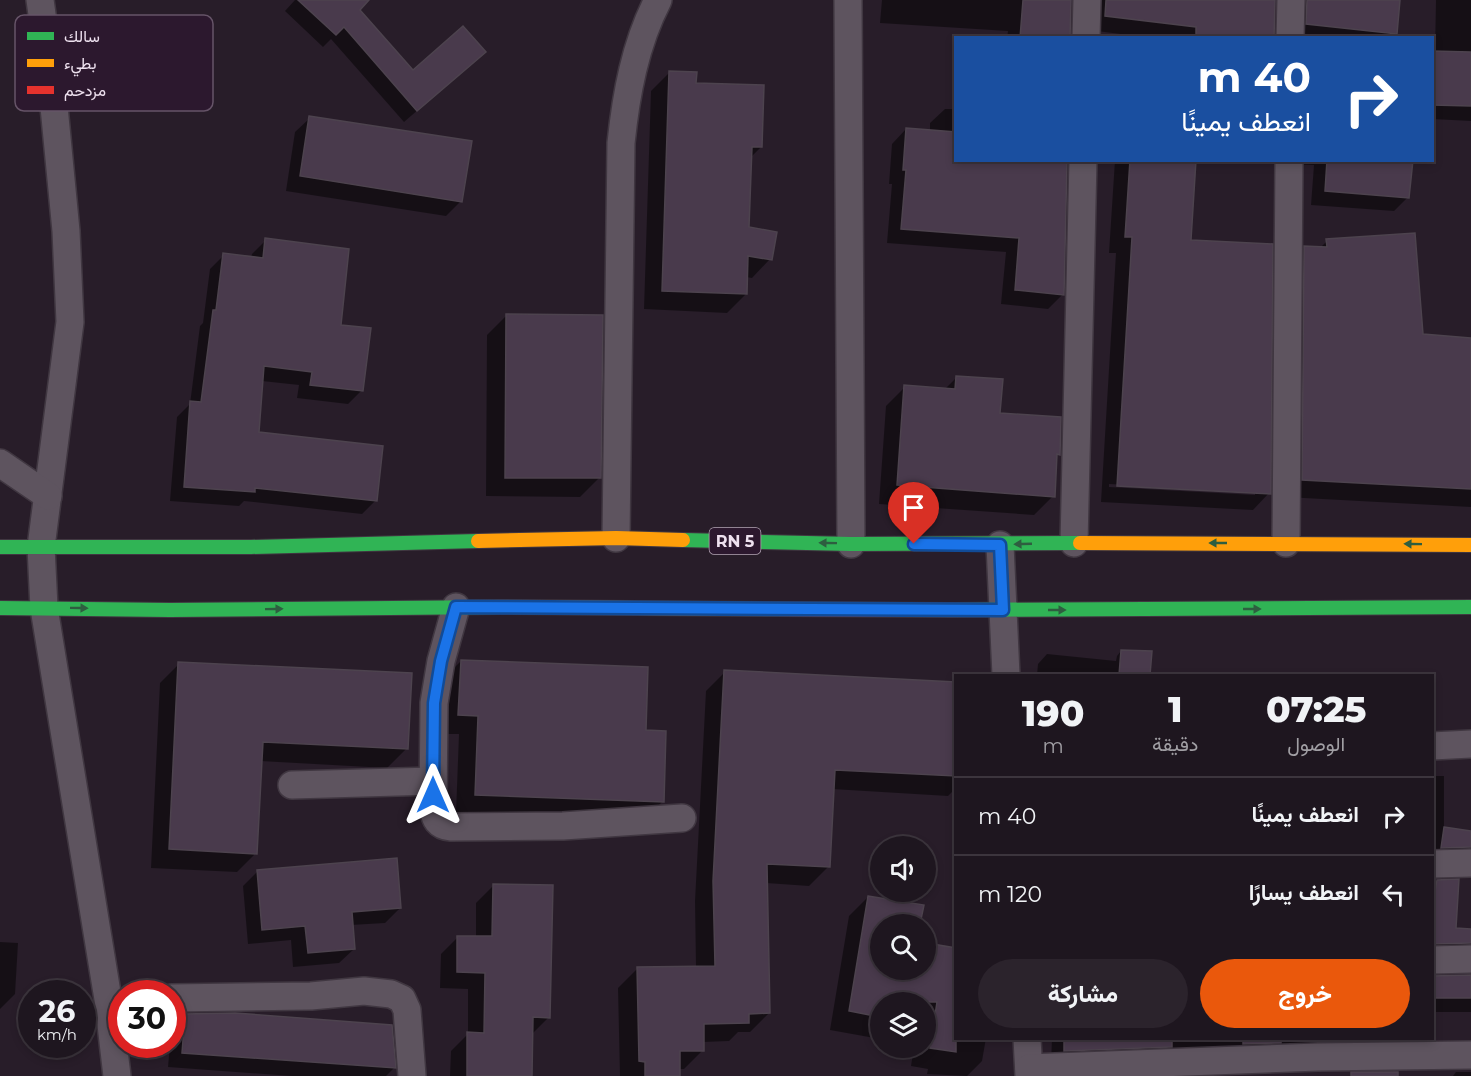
<!DOCTYPE html>
<html lang="ar">
<meta charset="utf-8">
<style>
:root{--surface:#1e161f;--page:#2b232c;--text:#f1f3f6;--muted:#a19fa4;--line:#3c353d;--accent:#ea580c}
body{margin:0;font-family:Montserrat,Vazirmatn,sans-serif;background:var(--page);color:var(--text);direction:rtl;height:100vh;display:flex;flex-direction:column;font-size:22px;white-space:nowrap}
*{box-sizing:border-box;margin:0}
p{font-size:20px;color:var(--muted)}
.icon{flex:none;width:33px;height:33px;fill:none;stroke:currentColor;stroke-width:2;stroke-linecap:round;stroke-linejoin:round}
.map{position:relative;flex:1;overflow:hidden;direction:ltr}
.sheet{position:absolute;left:954px;top:674px;width:480px;height:366px;display:flex;flex-direction:column;background:var(--surface);border-radius:0px;box-shadow:0 3px 9px #0003,0 0 0 2px var(--line);direction:rtl}
.sheet>*{flex:none}
.guide{position:absolute;left:954px;top:36px;width:480px;height:126px;border-radius:0px;box-shadow:0 3px 9px #0003,0 0 0 2px var(--line);direction:rtl;background:#1a4fa0;color:#fff;overflow:hidden}
.tools{position:absolute;left:870px;top:836px;display:grid;gap:12px}
.tools a{display:grid;place-items:center;width:66px;height:66px;border-radius:50%;background:var(--surface);box-shadow:0 3px 9px #0003,0 0 0 2px var(--line);font-size:30px}
.speed{position:absolute;left:18px;top:980px;display:flex;gap:12px;font-size:30px;font-weight:700;text-align:center}
.speed>*{display:grid;place-content:center;width:78px;height:78px;border-radius:50%;background:var(--surface);box-shadow:0 3px 9px #0003,0 0 0 2px var(--line);line-height:1}
.speed small{font-size:15px;font-weight:400}
.speed .limit{border:9px solid #d22;background:#fff;color:#111}
.pin{position:absolute;display:grid;place-items:center;width:51px;height:51px;color:#fff;margin:-62px -26px;border-radius:50% 50% 50% 0;rotate:-45deg;box-shadow:0 0 6px #0007}
.pin .icon{rotate:45deg}
.me{position:absolute;width:66px;margin:-33px;rotate:0deg;stroke-linejoin:round;filter:drop-shadow(0 0 4px #0008)}
.turn{display:flex;align-items:center;gap:21px;height:126px;padding:0 24px;font-size:27px}
.turn .icon{width:78px;height:78px;stroke-width:2.5}
.turn b{display:block;font-size:42px;line-height:51px}
.eta{display:flex;justify-content:space-evenly;align-items:center;height:102px;text-align:center}
.eta b{font-size:36px;font-weight:800;line-height:42px}
.primary-button{display:flex;gap:12px;margin-top:auto;padding:12px 24px}
.primary-button a{flex:1;height:69px;border-radius:36px;background:var(--accent);color:#fff;font-size:24px;font-weight:800;line-height:69px;text-align:center}
.primary-button a+a{background:var(--page);color:var(--text)}
ul{padding:0;list-style:none}
li{display:flex;align-items:center;gap:18px;height:78px;padding:0 24px;border-top:2px solid var(--line)}
li div{flex:1}
li b{display:block;font-size:22px}
li em{font-style:normal}
.map>svg:first-child{display:block}
.shadow{fill:#0007;fill-rule:evenodd}
.building{fill:#493a4c;stroke:#4d434e;stroke-width:1.5}
.lines{fill:none;stroke-linecap:round;stroke-linejoin:round}
.street-casing{stroke:#403741;stroke-width:30}
.fast-casing{stroke:#403741;stroke-width:16}
.slow-casing{stroke:#403741;stroke-width:16}
.jam-casing{stroke:#403741;stroke-width:16}
.street{stroke:#5e545f;stroke-width:27}
.fast{stroke:#30b455;stroke-width:14}
.slow{stroke:#ff9f0a;stroke-width:14}
.jam{stroke:#e5322d;stroke-width:14}
.oneway{fill:#2e5e40}
.route-casing{stroke:#114b97;stroke-width:15}
.route{stroke:#1a73e8;stroke-width:10}
.labels{text-anchor:middle;stroke-width:6;stroke-linejoin:round;paint-order:stroke}
.shield{fill:#2c182e;stroke:#b4a5b5;stroke-width:1.5}
.shield-label{font-size:16px;font-weight:bold;fill:#eee1ef}
.key{fill:#2c182e;stroke:#665468;stroke-width:1.5}
.key-label{font-size:16px;fill:#eee1ef}
</style>
<div class="map">
<svg width="1471" height="1076" viewBox="0 0 1471 1076">
<rect width="100%" height="100%" fill="#281d29"/>
<g class="shadow">
<path d="M295 0H367L358 10 413 72 471 64 404 122 331 39 323 47 285 11Z"/>
<path d="M882 0H1070L1069 38H1007L1008 31 880 23Z"/>
<path d="M1078 0H1274L1273 38H1152L1089 30Z"/>
<path d="M1282 0H1399L1395 33 1391 38H1292Z"/>
<path d="M1436 0H1471V121L1432 119V52H1435Z"/>
<path d="M670 72 694 84 761 147 750 158 748 228 770 259 752 278 746 277V294L727 313 644 309 651 91Z"/>
<path d="M945 109H956V160H1066L1063 294 1048 309 1001 304 1006 252 887 243 892 184H889L892 144 906 129 930 131V123Z"/>
<path d="M310 118 461 201 446 216 286 191 295 132Z"/>
<path d="M1115 160H1194L1190 241 1269 493 1253 510 1101 502 1116 253H1109ZM1109 484 1255 492V495L1109 487Z"/>
<path d="M1211 160H1265L1262 164 1211 162Z"/>
<path d="M1282 160H1411L1408 197 1394 211 1311 205 1314 165 1286 164Z"/>
<path d="M266 240 339 326 362 390 348 404 297 398 299 385 262 381 258 434 376 500 362 514 244 501 239 506 170 501 177 417 190 404 200 326 203 323 210 269 224 255 251 258 252 254Z"/>
<path d="M1327 241 1421 335 1471 339V507L1285 497 1287 265 1305 247 1320 248Z"/>
<path d="M506 316 600 477 580 497 486 496 487 335Z"/>
<path d="M956 378 999 414 1059 454 1056 457 1053 496 1034 515 879 504 886 406 905 387 945 389Z"/>
<path d="M1121 651 1148 675H1037L1038 664 1047 654 1116 661 1117 656Z"/>
<path d="M461 661 644 732 662 802 643 821 456 813 459 734H440L442 680Z"/>
<path d="M179 664 406 749 387 768 260 761 256 853 237 872 151 868 160 683Z"/>
<path d="M725 672 956 684V788L948 796 832 789 829 866 809 886 766 883 769 1013 750 1032H738L729 1041 703 1042V1050L684 1069H679V1076H620L618 988 637 969 696 967 695 901 706 691Z"/>
<path d="M1432 776H1444V829L1471 832V847L1467 848 1471 849V871L1432 862Z"/>
<path d="M258 871 400 908 385 923 351 925 354 949 339 963 293 967 291 940 248 944 243 886Z"/>
<path d="M1432 881H1457L1454 930 1471 931V967L1432 958Z"/>
<path d="M493 886 549 1017 531 1035 530 1076H450L451 1051 468 1034V989L440 988 441 954 458 937H476V903Z"/>
<path d="M868 897 919 924H880V969H926V945L956 950V1038H986L982 1061 967 1076 927 1074 928 1069 911 1066 914 1047H926V1002H880V1039L830 1030 849 916Z"/>
<path d="M0 942 18 943 15 994 0 1009Z"/>
<path d="M1471 976V1012H1432V977Z"/>
<path d="M186 1015 394 1068 386 1076H292L168 1067 170 1044H172V1028Z"/>
<path d="M1052 1038H1399L1384 1054 1051 1065Z"/>
<path d="M1456 1072H1471V1076H1453Z"/>
</g>
<g class="building">
<path d="M298 0H369L360 10 413 70 463 26 486 52 417 111 344 27 336 35Z"/>
<path d="M1023 0H1071L1070 38H1020Z"/>
<path d="M1106 0H1275L1274 38H1196V27L1105 16Z"/>
<path d="M1307 0H1400L1397 34 1306 24Z"/>
<path d="M1432 51 1471 52V106L1432 105Z"/>
<path d="M669 71 697 72 696 83 764 85 762 147H752L749 227 777 232 772 260 748 256 747 294 662 291Z"/>
<path d="M309 116 472 141 462 202 300 176Z"/>
<path d="M906 128 956 132V160H1067L1064 295 1015 290 1019 238 901 229 906 170H903Z"/>
<path d="M1130 160H1196L1191 240 1273 244 1271 494 1117 486 1132 237H1125Z"/>
<path d="M1327 160H1413L1409 198 1325 191Z"/>
<path d="M1415 233 1423 334 1471 338V489L1302 480 1304 246 1327 247 1326 239Z"/>
<path d="M265 238 349 249 341 325 371 328 363 391 310 385 312 372 264 366 259 432 383 446 377 501 255 488V492L184 487 190 401 201 402 213 310H216L223 253 263 258Z"/>
<path d="M506 314 603 315 601 478H505Z"/>
<path d="M956 376 1003 379 1000 413 1061 417 1060 455 1057 454 1055 497 897 485 904 385 955 389Z"/>
<path d="M1121 650 1152 651 1150 675H1119Z"/>
<path d="M461 660 648 667 646 730 666 731 664 802 475 795 478 716 458 715Z"/>
<path d="M178 662 412 673 408 749 263 742 257 854 169 849Z"/>
<path d="M724 670 956 682V776L835 770 830 867 767 864 770 1013 749 1014V1023L704 1024V1051H680V1076H645V1062L639 1061 637 967 715 966 713 881Z"/>
<path d="M1444 827 1471 831V847L1441 848Z"/>
<path d="M397 858 401 908 352 912 355 949 308 953 305 926 262 930 257 870Z"/>
<path d="M1459 879 1456 928 1471 929V943L1432 944V892H1435L1437 880Z"/>
<path d="M493 884 553 885 550 1018 533 1017 532 1076H467V1032L484 1033 485 973 457 972V936H492Z"/>
<path d="M868 896 924 905 920 924H880V969H926V943L956 948V1052L930 1048 937 1002H880V1017L849 1011Z"/>
<path d="M1471 975V998H1432V976Z"/>
<path d="M235 1013 392 1025 396 1068 182 1053 185 1014Z"/>
<path d="M1064 1038H1172V1047L1064 1051Z"/>
<path d="M1243 1038H1281V1043L1243 1044Z"/>
<rect x="1351" y="1072" width="47" height="4"/>
</g>
<g class="lines">
<defs>
<g id="street">
<path d="M40 0 52 86 66 231 70 322 41 547 44 608 108 999 117 1076"/>
<path d="M848 0 851 544"/>
<path d="M1086 38 1087 0"/>
<path d="M1290 38 1291 0"/>
<path d="M0 463 48 496"/>
<path d="M616 538 621 143C626 95 635 44 658 0"/>
<path d="M1074 543 1083 160"/>
<path d="M1286 543 1289 160"/>
<path d="M1000 545 1006 675"/>
<path d="M456 607 441 661 434 703 433 808C435 819 438 826 451 827L563 826 682 818"/>
<path d="M1432 746 1471 744"/>
<path d="M292 785 433 781"/>
<path d="M1432 864 1471 863"/>
<path d="M1432 960 1471 959"/>
<path d="M172 998 311 996 364 991 391 994 402 999 407 1010 412 1076"/>
<path d="M1027 1038 1029 1076"/>
<path d="M1029 1068 1318 1057 1471 1055"/>
</g>
<g id="fast">
<path d="M683 540 851 544 1080 543"/>
<path d="M0 547H251L478 541"/>
<path d="M0 608 170 610 501 607"/>
<path d="M953 610 1471 607"/>
</g>
<g id="slow">
<path d="M478 541 616 538 683 540"/>
<path d="M1080 543 1471 545"/>
<path d="M501 607 774 609"/>
</g>
<path id="jam" d="M774 609 953 610"/>
</defs>
<use href="#street" class="street-casing"/>
<use href="#fast" class="fast-casing"/>
<use href="#slow" class="slow-casing"/>
<use href="#jam" class="jam-casing"/>
<use href="#street" class="street"/>
<use href="#fast" class="fast"/>
<use href="#slow" class="slow"/>
<use href="#jam" class="jam"/>
</g>
<defs><path id="oneway-solid" d="M-6-.8H1V-3.2L6.5 0L1 3.2V.8H-6Z" transform="scale(1.5)"/></defs>
<g class="oneway">
<use href="#oneway-solid" transform="translate(828 543) rotate(-179)"/>
<use href="#oneway-solid" transform="translate(1218 543) rotate(180)"/>
<use href="#oneway-solid" transform="translate(1023 544) rotate(178)"/>
<use href="#oneway-solid" transform="translate(1413 544) rotate(-179)"/>
<use href="#oneway-solid" transform="translate(79 608) rotate(1)"/>
<use href="#oneway-solid" transform="translate(274 609) rotate(-1)"/>
<use href="#oneway-solid" transform="translate(1252 609)"/>
<use href="#oneway-solid" transform="translate(1057 610)"/>
</g>
<g class="lines">
<defs>
<path id="route" d="M433 795 434 703 441 661 456 607 1003 610 1000 545 914 544"/>
</defs>
<use href="#route" class="route-casing"/>
<use href="#route" class="route"/>
</g>
<g class="labels">
<rect class="shield" x="709.5" y="528" width="51" height="26" rx="4.5"/>
<g class="shield-label">
<text x="735" y="547">RN 5</text>
</g>
</g>
<rect x="15" y="15" width="198" height="96" rx="9" class="key"/>
<rect x="27" y="32" width="27" height="8" fill="#30b455"/>
<rect x="27" y="59" width="27" height="8" fill="#ff9f0a"/>
<rect x="27" y="86" width="27" height="8" fill="#e5322d"/>
<g class="key-label">
<text x="64" y="42">سالك</text>
<text x="64" y="69">بطيء</text>
<text x="64" y="96">مزدحم</text>
</g>
</svg>
<div class="tools">
<a><svg class="icon" aria-label="sound" viewBox="0 0 24 24"><path d="M4 9h4l5-4v14l-5-4H4zM17 9q2 3 0 6"/></svg></a>
<a><svg class="icon" aria-label="search" viewBox="0 0 24 24"><circle cx="10" cy="10" r="6"/><path d="M15 15l6 6"/></svg></a>
<a><svg class="icon" aria-label="layers" viewBox="0 0 24 24"><path d="M12 4l9 5-9 5-9-5zM3 14l9 5 9-5"/></svg></a>
</div>
<div class="speed"><div>26<small>km/h</small></div><div class="limit">30</div></div>
<div class="pin" style="left:914px;top:544px;background:#d93025"><svg class="icon" aria-label="arrive" viewBox="0 0 24 24"><path d="M6 21V4h12l-3 4 3 4H6"/></svg></div>
<svg class="me" style="left:433px;top:795px" viewBox="-20 -20 40 40"><path d="M0-17L14 15 0 8-14 15z" fill="#1a73e8" stroke="#fff" stroke-width="4"/></svg>
<div class="guide">
<div class="turn"><svg class="icon" aria-label="right" viewBox="0 0 24 24"><path d="M7 20v-9h11M14 6l5 5-5 5"/></svg><div><b>40 m</b>انعطف يمينًا</div></div>
</div>
<section class="sheet">
<div class="eta">
<div><b>07:25</b><p>الوصول</p></div>
<div><b>1</b><p>دقيقة</p></div>
<div><b>190</b><p>m</p></div>
</div>
<ul>
<li><svg class="icon" aria-label="right" viewBox="0 0 24 24"><path d="M7 20v-9h11M14 6l5 5-5 5"/></svg><div><b>انعطف يمينًا</b></div><em>40 m</em></li>
<li><svg class="icon" aria-label="left" viewBox="0 0 24 24"><path d="M17 20v-9H6M10 6l-5 5 5 5"/></svg><div><b>انعطف يسارًا</b></div><em>120 m</em></li>
</ul>
<div class="primary-button"><a>خروج</a><a>مشاركة</a></div>
</section>
</div>
